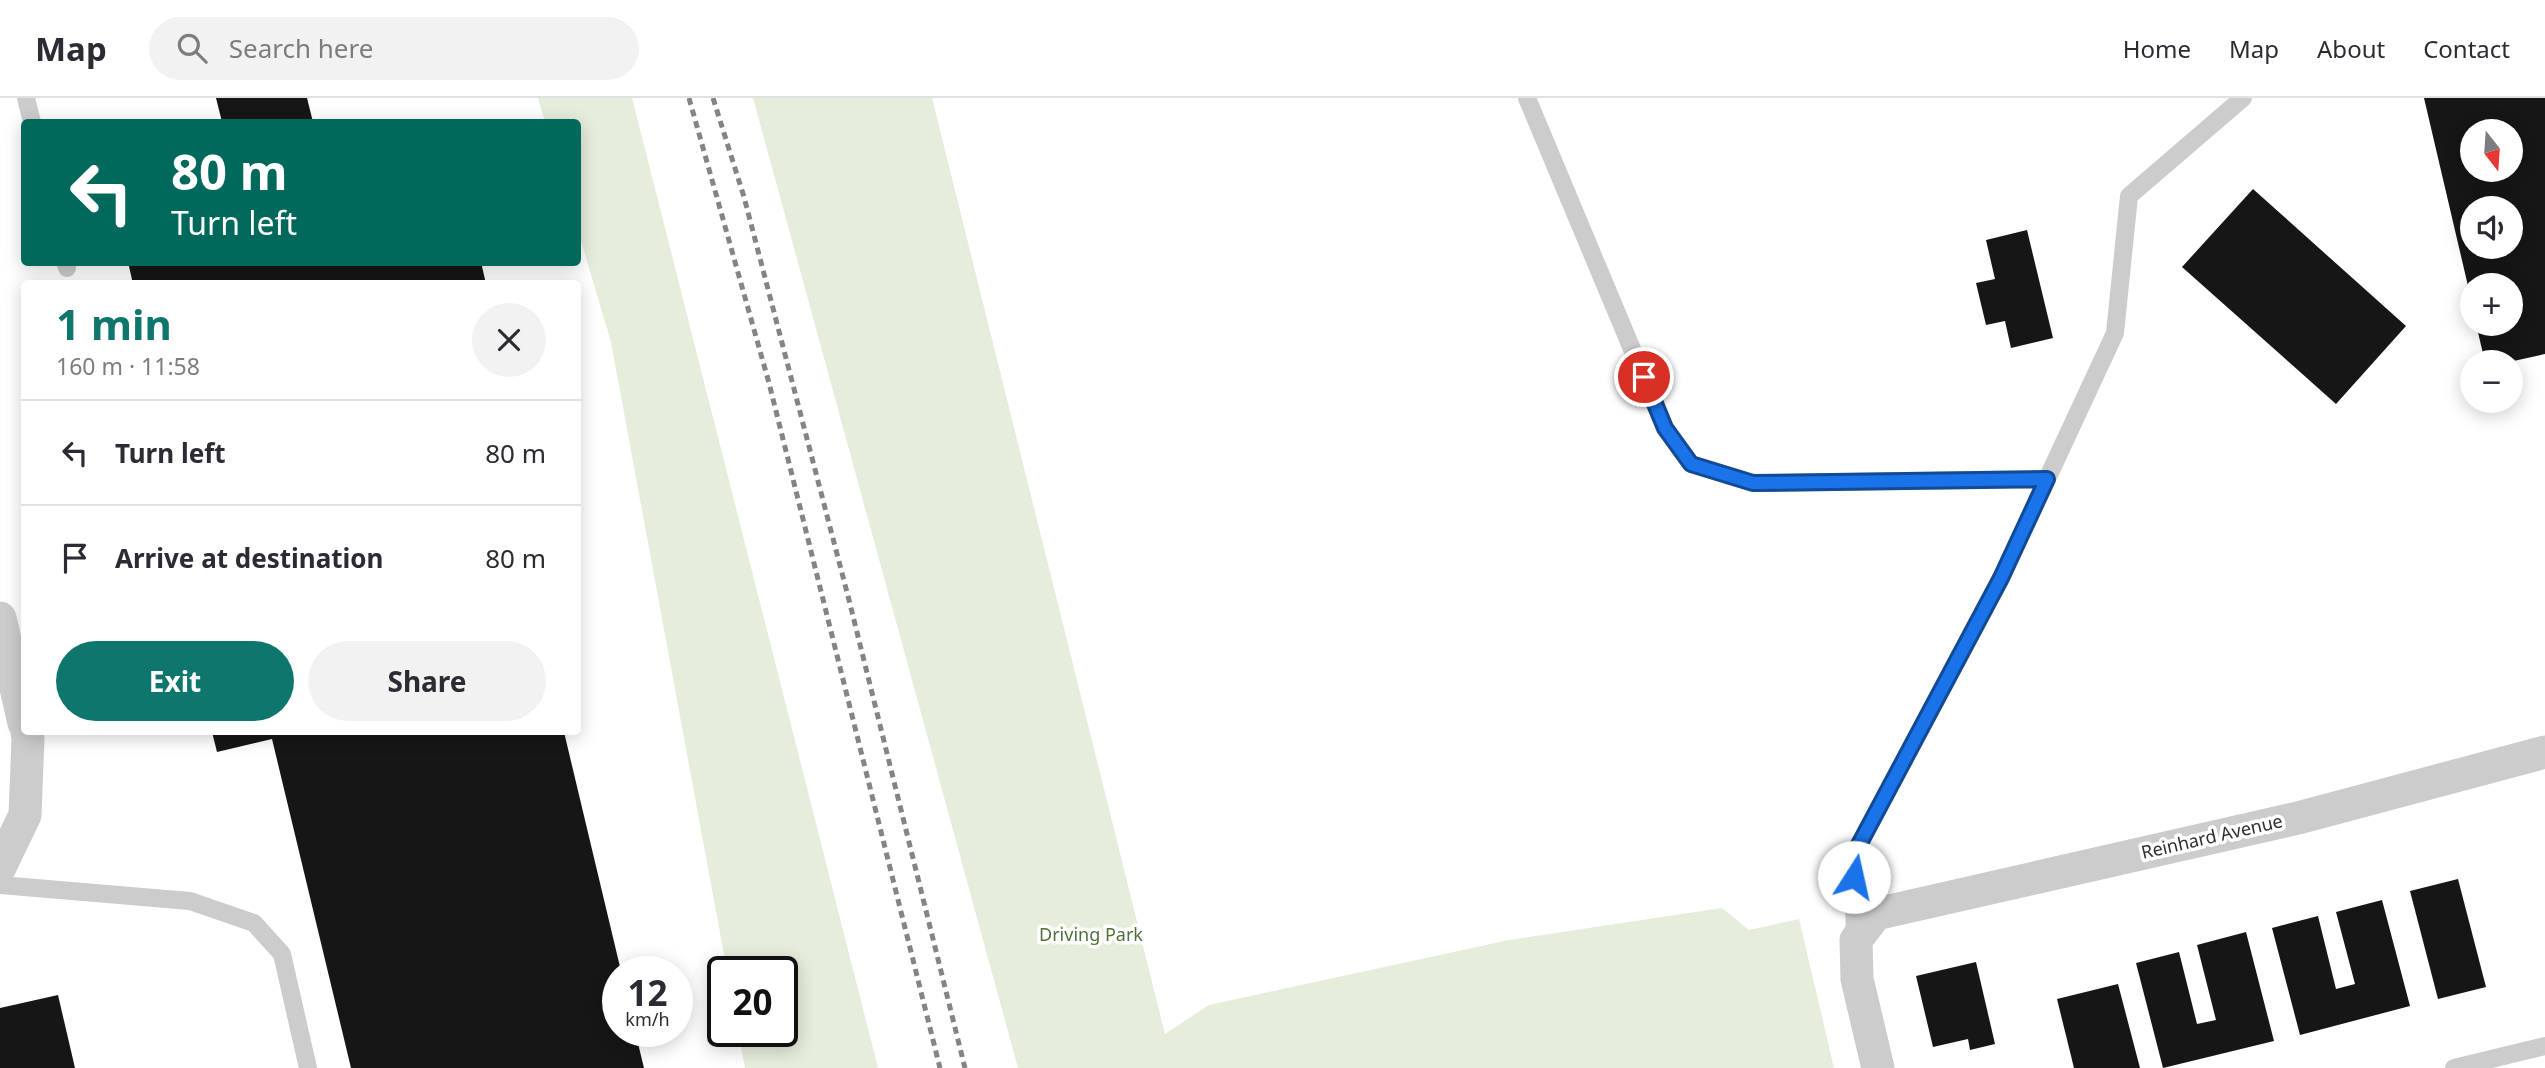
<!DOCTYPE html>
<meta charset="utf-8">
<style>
:root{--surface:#fff;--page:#f2f2f3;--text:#2b2b33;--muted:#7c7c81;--line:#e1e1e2;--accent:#0f766e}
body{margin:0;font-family:"Noto Sans",sans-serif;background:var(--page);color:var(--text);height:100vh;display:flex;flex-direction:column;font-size:26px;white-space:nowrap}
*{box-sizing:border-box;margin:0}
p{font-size:23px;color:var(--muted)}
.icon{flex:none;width:38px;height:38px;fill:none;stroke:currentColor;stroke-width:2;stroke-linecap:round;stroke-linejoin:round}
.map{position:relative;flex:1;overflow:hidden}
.sheet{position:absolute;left:21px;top:182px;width:560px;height:455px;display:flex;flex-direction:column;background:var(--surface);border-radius:7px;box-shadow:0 4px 18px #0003}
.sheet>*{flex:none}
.banner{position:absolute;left:21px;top:21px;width:560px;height:147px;border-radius:7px;box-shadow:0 4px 18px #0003;background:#00695c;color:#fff;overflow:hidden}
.needle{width:46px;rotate:163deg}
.buttons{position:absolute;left:2460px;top:21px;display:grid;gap:14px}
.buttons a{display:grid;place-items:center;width:63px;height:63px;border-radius:50%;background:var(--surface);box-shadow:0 4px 18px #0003;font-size:35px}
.speed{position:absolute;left:602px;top:858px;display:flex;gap:14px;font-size:35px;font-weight:700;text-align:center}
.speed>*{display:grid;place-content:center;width:91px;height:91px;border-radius:50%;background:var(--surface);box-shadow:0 4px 18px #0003;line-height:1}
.speed small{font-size:18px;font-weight:400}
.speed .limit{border:4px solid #111;border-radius:10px;background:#fff;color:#111}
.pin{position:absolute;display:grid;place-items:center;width:60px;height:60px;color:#fff;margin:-30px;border:4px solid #fff;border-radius:50%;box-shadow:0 2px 7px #0007}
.me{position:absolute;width:77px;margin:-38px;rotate:10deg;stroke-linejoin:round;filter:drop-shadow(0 0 5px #0008)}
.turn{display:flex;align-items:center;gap:24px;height:147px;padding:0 35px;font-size:32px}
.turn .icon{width:91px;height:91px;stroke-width:2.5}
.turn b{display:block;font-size:49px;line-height:60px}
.round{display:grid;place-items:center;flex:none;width:74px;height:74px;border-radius:37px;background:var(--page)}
.headline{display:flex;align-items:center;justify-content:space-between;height:119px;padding:0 35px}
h1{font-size:42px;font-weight:700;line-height:52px;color:var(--accent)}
.primary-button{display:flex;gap:14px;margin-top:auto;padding:14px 35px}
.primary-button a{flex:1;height:80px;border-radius:42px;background:var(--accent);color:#fff;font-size:28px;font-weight:700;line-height:80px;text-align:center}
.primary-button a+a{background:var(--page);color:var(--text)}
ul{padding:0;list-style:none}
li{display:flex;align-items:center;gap:21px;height:105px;padding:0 35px;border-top:2px solid var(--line)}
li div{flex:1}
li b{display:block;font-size:26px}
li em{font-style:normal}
header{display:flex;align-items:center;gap:42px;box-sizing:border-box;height:98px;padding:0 35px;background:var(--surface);border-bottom:2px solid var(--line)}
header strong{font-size:33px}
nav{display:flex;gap:38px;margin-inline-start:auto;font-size:24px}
.search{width:490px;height:63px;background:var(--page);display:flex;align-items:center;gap:18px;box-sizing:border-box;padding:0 24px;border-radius:38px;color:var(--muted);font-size:26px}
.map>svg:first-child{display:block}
.green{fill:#e5eddb}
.building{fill:#161616;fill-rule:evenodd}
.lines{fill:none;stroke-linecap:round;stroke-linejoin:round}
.lane{stroke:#ccc;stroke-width:18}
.street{stroke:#ccc;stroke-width:33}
.rail{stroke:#848484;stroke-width:5;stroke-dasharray:7 5;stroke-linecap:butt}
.route-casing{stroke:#114b97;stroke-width:18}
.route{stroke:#1a73e8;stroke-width:12}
.labels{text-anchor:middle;stroke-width:7;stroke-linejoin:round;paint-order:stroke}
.street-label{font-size:18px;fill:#2f2f2f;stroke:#fff}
.park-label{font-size:18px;fill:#516f38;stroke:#fff}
</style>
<header>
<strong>Map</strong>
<div class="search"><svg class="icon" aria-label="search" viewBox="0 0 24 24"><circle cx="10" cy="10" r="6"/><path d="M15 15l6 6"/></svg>Search here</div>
<nav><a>Home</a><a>Map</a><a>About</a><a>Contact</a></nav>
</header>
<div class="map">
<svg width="2545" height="970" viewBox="0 0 2545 970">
<rect width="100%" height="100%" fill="#fff"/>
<g class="green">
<path d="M538 0H632L878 970H745L738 933H782V873H727L611 244 578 133V24H545Z"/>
<path d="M753 0H932L1165 936 1209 907 1509 842 1722 810 1749 832 1799 821 1834 970H1018Z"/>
</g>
<g class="building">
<path d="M216 0H307L313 24H222Z"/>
<path d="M2424 0H2545V256L2509 264H2485L2476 226H2511V187H2473L2472 205ZM2473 33H2511V72H2473ZM2473 110H2511V149H2473Z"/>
<path d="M2253 91 2406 228 2336 306 2182 169Z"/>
<path d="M2027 132 2053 240 2011 250 2005 223 1986 227 1976 185 1995 181 1986 142Z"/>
<path d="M128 164H481L486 186H133Z"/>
<path d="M212 634H564L621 873H618V933H635L644 970H351L272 641 217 654Z"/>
<path d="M2458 781 2486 889 2438 901 2410 793Z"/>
<path d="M2382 802 2410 908 2300 937 2272 830 2318 818 2336 891 2355 886 2336 814Z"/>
<path d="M2246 834 2274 943 2163 970 2136 865 2179 854 2197 926 2216 922 2197 847Z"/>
<path d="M1976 864 1995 946 1970 952 1968 941 1933 949 1916 878Z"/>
<path d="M2118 886 2140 970H2074L2057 901Z"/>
<path d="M58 897 75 970H0V910Z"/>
</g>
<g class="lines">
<g class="lane">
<path d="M26 0 32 24"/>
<path d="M1527 0 1665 330 1691 366 1753 385 2047 381"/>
<path d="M65 164 67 170"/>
<path d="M0 787 190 803 254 825 282 856 308 970"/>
<path d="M1855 839 1853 758 2001 480 2115 235 2129 98 2243 0"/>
<path d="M2454 970 2545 948"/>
</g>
<g class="street">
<path d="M0 520 24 625"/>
<path d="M0 769 25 717 28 641 27 634"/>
<path d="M1878 970 1857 881 1856 842 1876 816 2298 720 2545 654"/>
</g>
<g class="rail">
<path d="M689 0 769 285 940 970"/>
<path d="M713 0 744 99 849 502 965 970"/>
</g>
</g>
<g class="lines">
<defs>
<path id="route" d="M1644 279 1665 330 1691 366 1753 385 2047 381 2001 480 1853 758 1854 779"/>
</defs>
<use href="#route" class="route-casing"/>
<use href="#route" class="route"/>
</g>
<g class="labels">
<g class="street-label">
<text transform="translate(2212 739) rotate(-13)" y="6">Reinhard Avenue</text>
</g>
<g class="park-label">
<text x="1091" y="843">Driving Park</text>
</g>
</g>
</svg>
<div class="buttons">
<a><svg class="needle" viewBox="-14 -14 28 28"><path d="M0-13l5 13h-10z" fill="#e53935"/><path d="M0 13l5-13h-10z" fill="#7c7c81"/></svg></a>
<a><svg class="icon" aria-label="sound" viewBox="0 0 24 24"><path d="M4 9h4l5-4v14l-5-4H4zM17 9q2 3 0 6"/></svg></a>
<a>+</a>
<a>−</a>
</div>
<div class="speed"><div>12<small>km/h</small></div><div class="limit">20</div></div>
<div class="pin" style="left:1644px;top:279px;background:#d93025"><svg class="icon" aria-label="arrive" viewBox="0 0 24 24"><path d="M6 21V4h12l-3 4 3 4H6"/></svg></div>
<svg class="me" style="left:1854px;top:779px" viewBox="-20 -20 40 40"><circle r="19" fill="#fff"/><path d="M0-13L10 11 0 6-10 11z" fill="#1a73e8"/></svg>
<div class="banner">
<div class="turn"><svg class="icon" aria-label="left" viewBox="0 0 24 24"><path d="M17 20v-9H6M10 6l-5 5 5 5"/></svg><div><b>80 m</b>Turn left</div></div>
</div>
<section class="sheet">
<div class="headline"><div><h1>1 min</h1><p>160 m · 11:58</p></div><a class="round"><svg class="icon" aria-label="close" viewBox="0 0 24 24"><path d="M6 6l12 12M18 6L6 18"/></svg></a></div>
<ul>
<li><svg class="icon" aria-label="left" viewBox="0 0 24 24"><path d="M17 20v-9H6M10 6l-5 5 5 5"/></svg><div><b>Turn left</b></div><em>80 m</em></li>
<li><svg class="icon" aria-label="arrive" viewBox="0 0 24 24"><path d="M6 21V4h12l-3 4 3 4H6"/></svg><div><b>Arrive at destination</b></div><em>80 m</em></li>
</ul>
<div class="primary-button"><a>Exit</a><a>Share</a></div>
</section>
</div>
